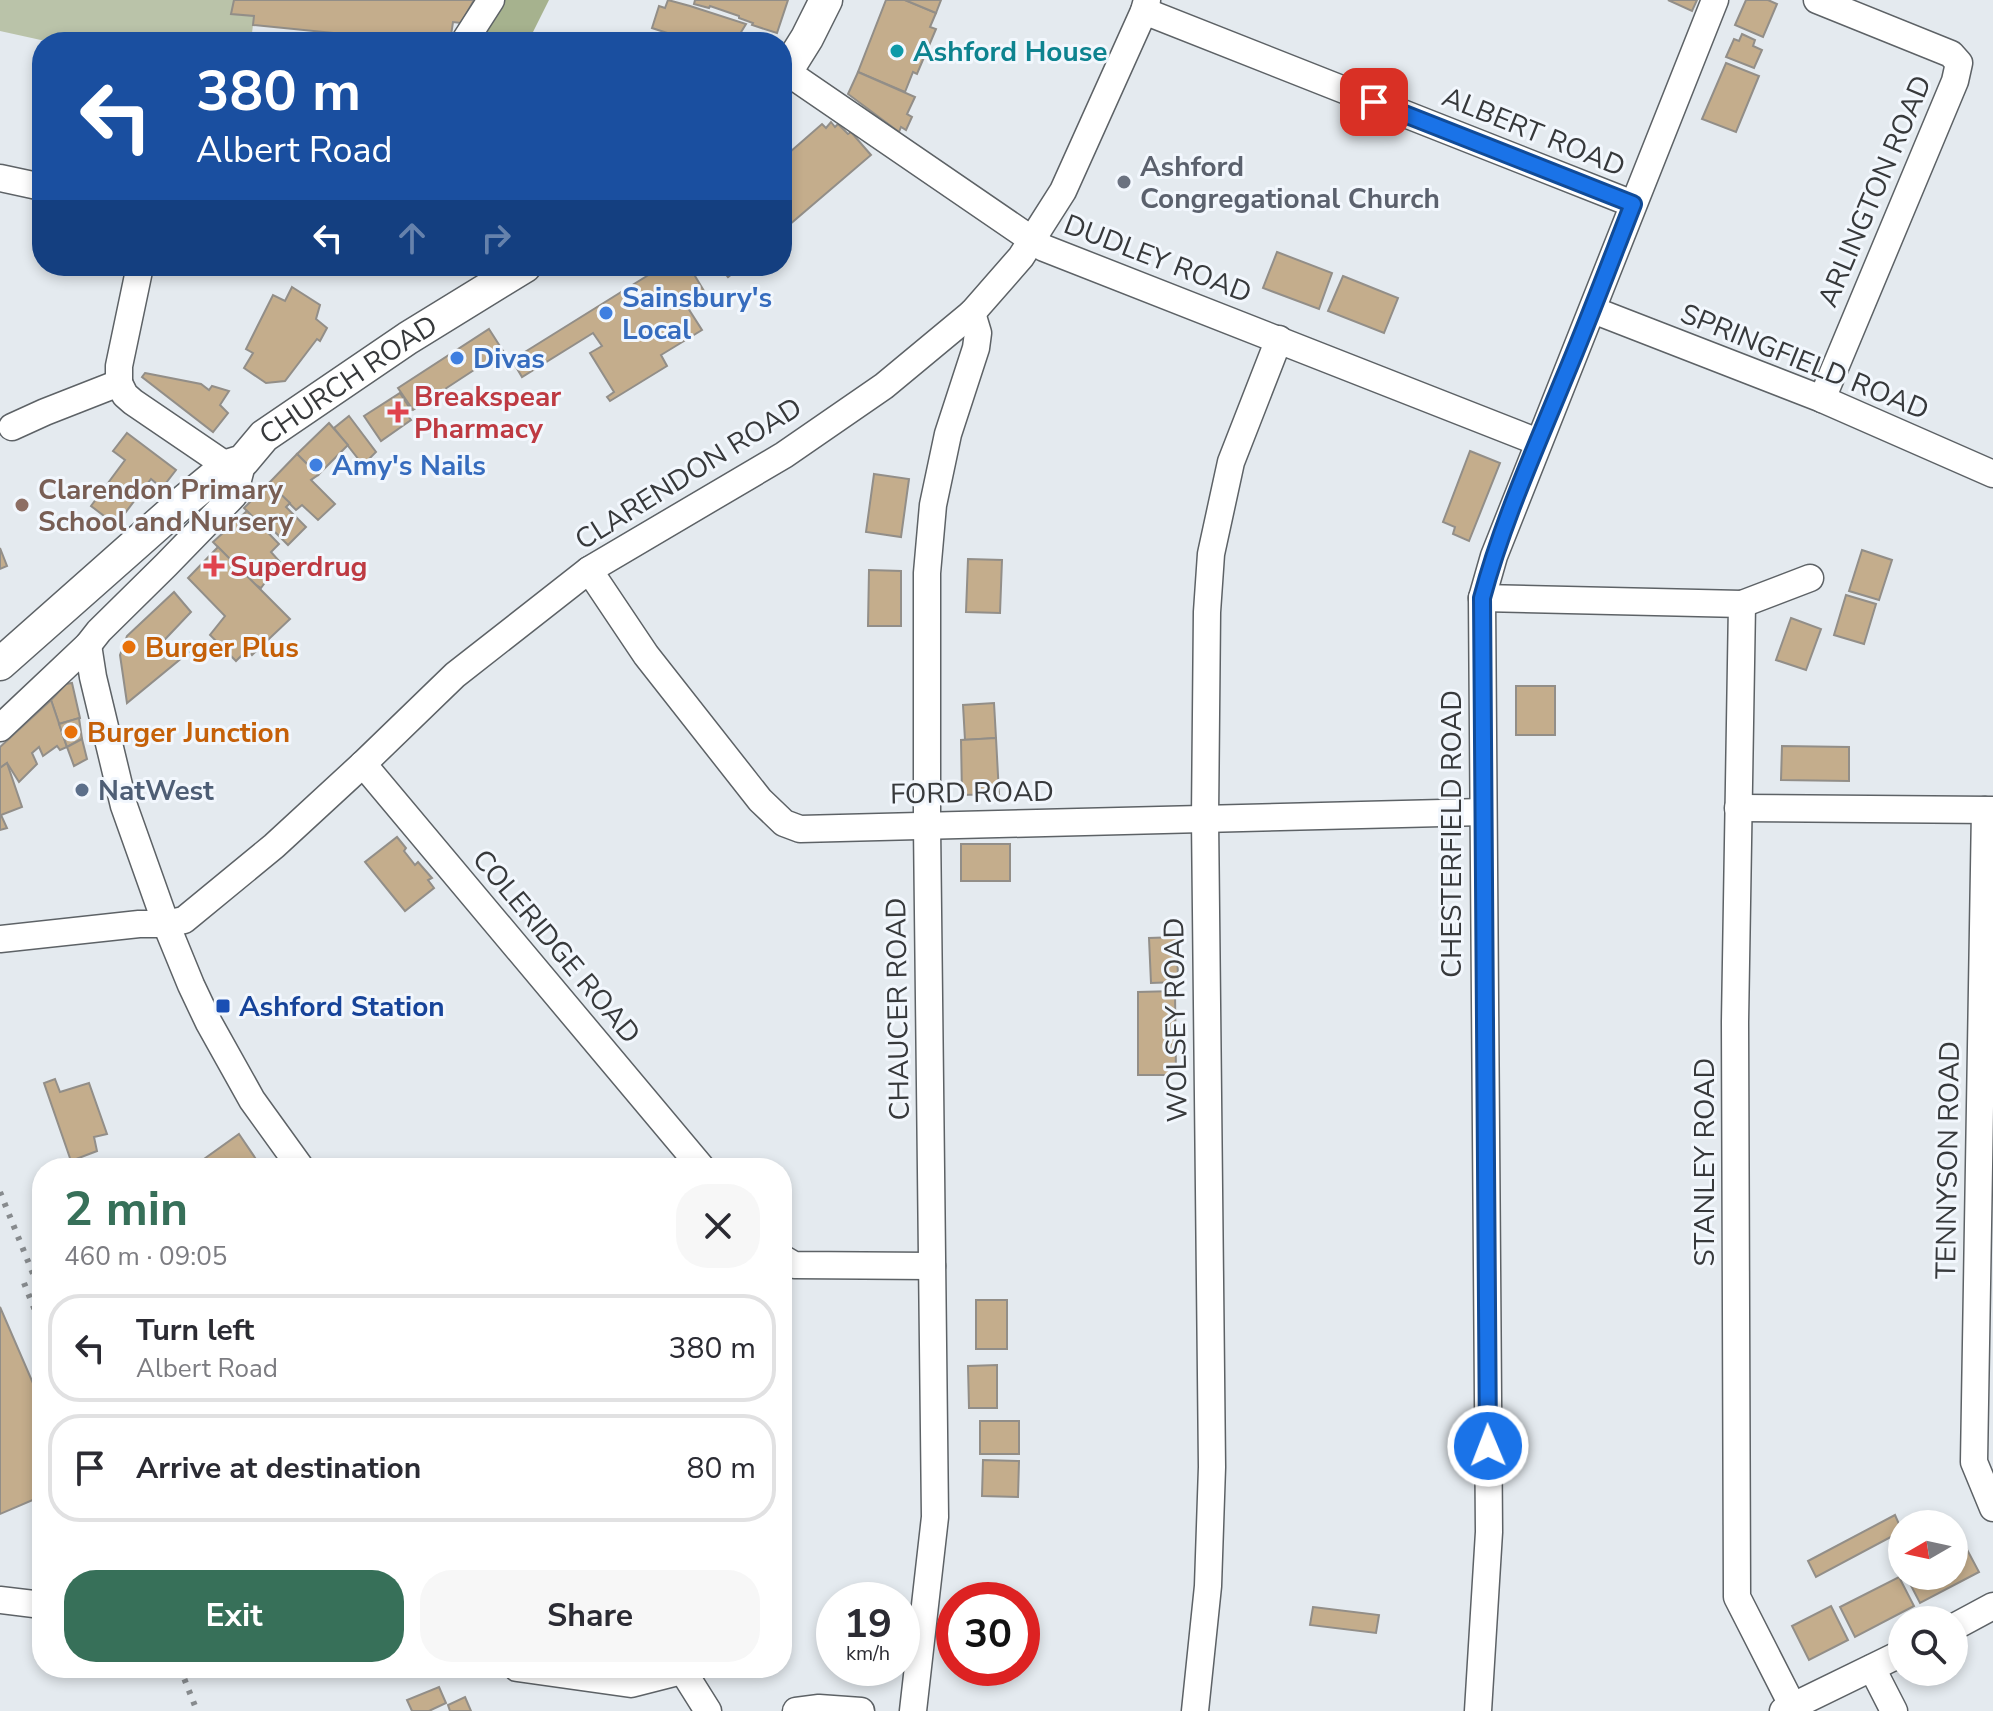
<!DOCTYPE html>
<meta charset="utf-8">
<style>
:root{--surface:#fff;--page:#f7f7f7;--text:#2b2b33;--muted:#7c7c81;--line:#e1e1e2;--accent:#377059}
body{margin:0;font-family:"Nunito Sans",sans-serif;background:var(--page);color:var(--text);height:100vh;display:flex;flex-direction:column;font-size:30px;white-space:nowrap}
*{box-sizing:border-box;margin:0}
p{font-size:26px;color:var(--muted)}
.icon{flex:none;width:44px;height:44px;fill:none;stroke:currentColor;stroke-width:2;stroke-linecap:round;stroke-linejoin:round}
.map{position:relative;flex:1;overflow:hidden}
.drawer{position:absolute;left:32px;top:1158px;width:760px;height:520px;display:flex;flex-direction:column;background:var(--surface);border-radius:32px;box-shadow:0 4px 12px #0003}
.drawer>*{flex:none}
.guide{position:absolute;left:32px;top:32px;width:760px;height:244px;border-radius:32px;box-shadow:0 4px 12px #0003;background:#1a4fa0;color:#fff;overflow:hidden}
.needle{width:52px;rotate:261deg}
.controls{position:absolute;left:1888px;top:1510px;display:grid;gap:16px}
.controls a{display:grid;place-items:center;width:80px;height:80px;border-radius:50%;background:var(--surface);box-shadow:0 4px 12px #0003;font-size:40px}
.speed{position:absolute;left:816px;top:1582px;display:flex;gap:16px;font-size:40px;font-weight:700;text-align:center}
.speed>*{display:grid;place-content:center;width:104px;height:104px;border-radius:50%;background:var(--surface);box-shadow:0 4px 12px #0003;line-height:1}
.speed small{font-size:20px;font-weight:400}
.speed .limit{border:12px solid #d22;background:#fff;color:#111}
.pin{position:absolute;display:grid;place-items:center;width:68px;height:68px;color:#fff;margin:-34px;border-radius:16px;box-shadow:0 4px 12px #0006}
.me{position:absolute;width:88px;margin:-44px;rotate:359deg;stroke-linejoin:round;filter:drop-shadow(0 0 6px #0008)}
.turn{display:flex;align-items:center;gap:28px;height:168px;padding:0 32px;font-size:36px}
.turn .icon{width:104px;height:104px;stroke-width:2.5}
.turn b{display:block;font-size:56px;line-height:68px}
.lanes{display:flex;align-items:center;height:76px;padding:0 32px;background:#0003;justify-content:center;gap:40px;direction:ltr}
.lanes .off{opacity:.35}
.round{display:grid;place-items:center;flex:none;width:84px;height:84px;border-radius:32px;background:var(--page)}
.headline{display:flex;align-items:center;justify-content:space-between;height:136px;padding:0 32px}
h1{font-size:48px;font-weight:700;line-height:60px;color:var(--accent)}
.cta{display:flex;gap:16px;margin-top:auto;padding:16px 32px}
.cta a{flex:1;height:92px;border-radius:32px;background:var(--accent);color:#fff;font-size:32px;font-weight:700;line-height:92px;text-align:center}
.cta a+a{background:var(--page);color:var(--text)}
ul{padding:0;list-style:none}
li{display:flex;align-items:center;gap:24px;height:108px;margin:0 16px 12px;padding:0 16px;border:4px solid var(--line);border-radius:32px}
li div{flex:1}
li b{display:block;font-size:30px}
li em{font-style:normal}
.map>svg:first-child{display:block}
.green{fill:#bac3a9}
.forest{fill:#a6b28e}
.building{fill:#c4ad8c;stroke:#928e88;stroke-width:2}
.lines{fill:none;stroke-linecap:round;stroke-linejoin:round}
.minor-casing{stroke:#5d6266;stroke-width:29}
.major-casing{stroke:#5d6266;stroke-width:35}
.minor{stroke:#fff;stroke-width:26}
.major{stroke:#fff;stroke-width:32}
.rail{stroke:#878b8e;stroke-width:6;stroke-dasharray:4 8;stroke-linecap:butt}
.route-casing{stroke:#114b97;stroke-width:20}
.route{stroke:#1a73e8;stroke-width:14}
.culture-dot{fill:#0f9aa8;stroke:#f2f7fd;stroke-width:3}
.worship-dot{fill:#6b7280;stroke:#f2f7fd;stroke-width:3}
.shop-dot{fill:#3f7fe0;stroke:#f2f7fd;stroke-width:3}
.health-dot{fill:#e0444e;stroke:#f2f7fd;stroke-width:3}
.education-dot{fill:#8d6e63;stroke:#f2f7fd;stroke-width:3}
.food-dot{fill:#e8710a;stroke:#f2f7fd;stroke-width:3}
.service-dot{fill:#5c6f8a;stroke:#f2f7fd;stroke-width:3}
.transit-dot{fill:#1a4fb4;stroke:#f2f7fd;stroke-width:3}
.labels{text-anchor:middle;stroke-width:6;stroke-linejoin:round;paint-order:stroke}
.culture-label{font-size:28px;font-weight:bold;fill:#0d838f;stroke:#f2f7fd;text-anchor:start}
.street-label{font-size:28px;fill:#37393b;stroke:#f2f7fd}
.worship-label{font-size:28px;font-weight:bold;fill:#5b616d;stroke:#f2f7fd;text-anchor:start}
.shop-label{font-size:28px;font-weight:bold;fill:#366cbe;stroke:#f2f7fd;text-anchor:start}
.health-label{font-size:28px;font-weight:bold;fill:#be3a42;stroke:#f2f7fd;text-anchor:start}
.education-label{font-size:28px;font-weight:bold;fill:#785e54;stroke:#f2f7fd;text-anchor:start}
.food-label{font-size:28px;font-weight:bold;fill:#c56008;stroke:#f2f7fd;text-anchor:start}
.service-label{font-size:28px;font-weight:bold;fill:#4e5e75;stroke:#f2f7fd;text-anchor:start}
.transit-label{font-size:28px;font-weight:bold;fill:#164399;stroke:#f2f7fd;text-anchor:start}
</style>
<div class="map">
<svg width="1993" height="1711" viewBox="0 0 1993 1711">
<rect width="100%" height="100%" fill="#e4eaef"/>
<path class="green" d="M0 0H234L231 14 254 16 251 42H50L0 31Z"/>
<path class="forest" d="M505 0H549L528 42H478Z"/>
<g class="building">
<path d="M234 0H474L461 23 453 22 450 42H423L253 25 254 16 231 14Z"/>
<path d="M668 0 690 6 746 24 735 42H695L652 28 659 6 665 8Z"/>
<path d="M695 0H788L777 33 752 25 753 23 739 18V16L710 6 709 8 694 4Z"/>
<path d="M886 0H905L936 13 930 27 936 29 917 74 913 72 905 92 858 72Z"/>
<path d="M905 0H941L936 13Z"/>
<path d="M1668 0H1697L1692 11Z"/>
<path d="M1746 0H1768L1777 4 1763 37 1735 25Z"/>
<path d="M1742 34 1755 40 1753 46 1762 50 1754 68 1726 57 1734 39 1739 41Z"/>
<path d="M1726 63 1759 76 1736 132 1702 119Z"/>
<path d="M858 72 915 97 907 114 912 117 906 130 901 127 899 132 848 94Z"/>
<path d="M831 122 835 127 838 124 848 134 851 132 871 155 782 231V159L822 124 826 128Z"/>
<path d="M1277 252 1332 273 1319 309 1263 288Z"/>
<path d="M455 266H475L464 273Z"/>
<path d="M663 266H689L707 296 688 308 702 330 661 355 667 366 610 401 607 397 614 392 590 353 602 346 593 333 522 377 512 360Z"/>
<path d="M719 266H742L728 277Z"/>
<path d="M1343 276 1398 298 1384 333 1328 311Z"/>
<path d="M292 287 320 305 316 319 327 328 320 341 317 339 285 381 266 383 244 368 253 353 246 349 273 295 285 301Z"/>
<path d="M489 329 503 351 413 410 398 388Z"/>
<path d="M145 373 201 384 209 390 212 386 229 391 220 405 228 413 213 432 142 377Z"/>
<path d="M400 393 411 410 406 413 411 420 381 441 364 416Z"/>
<path d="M349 416 376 452 363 465 334 428Z"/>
<path d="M329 423 348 445 318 475 297 454Z"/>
<path d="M127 433 176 470 162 488 151 479 116 525 91 506 125 460 113 451Z"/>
<path d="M1470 451 1500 463 1469 541 1453 534 1455 527 1443 522Z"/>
<path d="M297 454 318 475 311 480 335 504 318 520 302 505 296 510 269 483Z"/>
<path d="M874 474 909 479 901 537 866 532Z"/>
<path d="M269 483 290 503 286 507 306 527 288 545 267 524 263 527 244 508Z"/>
<path d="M247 511 279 544 271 552 280 562 261 588 253 583 213 542Z"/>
<path d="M218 547 290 619 252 655 247 650 236 661 210 635 225 616 188 578Z"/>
<path d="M0 548 7 566 0 569Z"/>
<path d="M1862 550 1892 560 1879 600 1849 591Z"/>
<path d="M968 559 1002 560 1000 613 966 612Z"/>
<path d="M869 570 901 571V626H868Z"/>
<path d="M174 592 191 612 153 652 156 657 172 645 175 649 183 644 189 652 127 703 120 655 127 636Z"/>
<path d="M1846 595 1876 604 1864 644 1834 635Z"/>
<path d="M1791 618 1821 629 1806 670 1776 660Z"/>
<path d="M72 683 80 718 59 724 51 700 66 684Z"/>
<rect x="1516" y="686" width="39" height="49"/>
<path d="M51 700 67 747 60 750 57 746 43 756 39 747 32 753 37 764 19 782 7 763 0 768V747Z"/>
<path d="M994 703 996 738 965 740 963 705Z"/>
<path d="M79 718 82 739 67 747 59 724Z"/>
<path d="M996 738 999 794 962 795 961 740Z"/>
<path d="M82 739 87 759 74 766 67 747Z"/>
<path d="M1782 746 1849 747V781L1781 780Z"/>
<path d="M7 763 22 807 1 815 7 828 0 830V768Z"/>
<path d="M397 837 406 848 404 851 415 865 418 862 432 878 428 880 434 888 405 911 365 862Z"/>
<rect x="961" y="844" width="49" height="37"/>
<path d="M1177 937 1178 982 1151 983 1149 938Z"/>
<path d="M1175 991 1176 1075H1138V992Z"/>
<path d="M55 1079 60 1092 89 1083 107 1134 94 1137 97 1151 71 1161 44 1083Z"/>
<path d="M239 1134 262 1168H210L204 1159Z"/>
<rect x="976" y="1300" width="31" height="49"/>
<path d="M0 1307 42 1404V1496L0 1514Z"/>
<path d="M997 1365V1408H969L968 1366Z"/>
<rect x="980" y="1421" width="39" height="33"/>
<path d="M983 1460 1019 1461 1018 1497 982 1496Z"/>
<path d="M1895 1515 1902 1531 1816 1577 1808 1561Z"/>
<path d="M1963 1542 1979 1572 1920 1603 1906 1576H1954V1547Z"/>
<path d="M1899 1577 1914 1606 1855 1637 1840 1607Z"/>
<path d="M1831 1606 1848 1640 1809 1660 1792 1626Z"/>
<path d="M1313 1607 1379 1615 1376 1633 1310 1625Z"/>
<path d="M439 1687 446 1703 429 1711H412L407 1700Z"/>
<path d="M465 1697 471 1711H450L448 1705Z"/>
</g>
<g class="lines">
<defs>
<g id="minor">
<path d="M1817 0 1951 54 1959 63 1955 81 1822 399"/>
<path d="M1144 11 1633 204"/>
<path d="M464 42 491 0"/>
<path d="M787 72 1044 248 1538 442"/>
<path d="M0 178 42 187"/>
<path d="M1593 310 1822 399 1993 474"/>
<path d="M119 383V366L140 266"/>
<path d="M12 427 45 412 119 383 125 395 133 402 227 466"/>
<path d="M589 570 646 655 760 800 784 823 800 829 1483 812"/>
<path d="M1482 598 1742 604 1735 1022 1737 1597 1793 1707"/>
<path d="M1742 604 1810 578"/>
<path d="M88 645 93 677 124 806 166 924 191 985 209 1023 252 1100 301 1168"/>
<path d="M0 728 88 645 99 631 166 565 234 495 243 461"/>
<path d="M363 764 702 1168"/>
<path d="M1738 808 1993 810"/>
<path d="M1985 810 1974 1462 1993 1508"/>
<path d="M0 939 139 924H166L184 920 274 846 363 764 455 675 589 570 784 455 884 386 972 313 1021 257 1063 191 1144 11 1147 0"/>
<path d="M782 1258 794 1265 932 1266"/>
<path d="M0 1600 42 1605"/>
<path d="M1954 1627 1993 1606"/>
<path d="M517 1668 631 1684 682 1671"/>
<path d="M681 1668 708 1711"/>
<path d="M1872 1668 1894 1711"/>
<path d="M796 1711 819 1708 861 1711"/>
<path d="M913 1711 935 1517 927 825V573L933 505 948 434 976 348 978 333 972 313"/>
<path d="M1195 1711 1208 1586 1212 1467 1205 818 1207 612 1211 554 1231 462 1279 339"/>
<path d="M1478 1711 1489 1532 1482 598 1494 556 1715 0"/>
<path d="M1783 1711 1902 1653"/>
</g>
<g id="major">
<path d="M782 78 807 38 826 0"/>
<path id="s1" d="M0 664 182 503 227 466 243 461 264 436 408 338 525 266"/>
</g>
</defs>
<use href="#minor" class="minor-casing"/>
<use href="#major" class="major-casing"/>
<use href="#minor" class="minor"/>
<use href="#major" class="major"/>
<g class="rail">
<path d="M0 1192 42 1296"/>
<path d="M24 1283 42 1328"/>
<path d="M180 1668 197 1711"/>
</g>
</g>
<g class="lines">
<defs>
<path id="route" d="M1374 102 1633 204C1610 263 1588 322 1563 381 1534 452 1502 523 1482 598L1488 1446"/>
</defs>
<use href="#route" class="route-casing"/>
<use href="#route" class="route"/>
</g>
<circle class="culture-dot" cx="897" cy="51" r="8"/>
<circle class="worship-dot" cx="1124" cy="182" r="8"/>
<g class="shop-dot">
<circle cx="606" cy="313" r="8"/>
<circle cx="457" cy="358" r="8"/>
<circle cx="316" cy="465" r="8"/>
</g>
<g class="health-dot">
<path d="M394 400h8v8h8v8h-8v8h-8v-8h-8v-8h8z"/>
<path d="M210 554h8v8h8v8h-8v8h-8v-8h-8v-8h8z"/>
</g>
<circle class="education-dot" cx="22" cy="505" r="8"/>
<g class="food-dot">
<circle cx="129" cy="647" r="8"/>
<circle cx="71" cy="732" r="8"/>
</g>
<circle class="service-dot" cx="82" cy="790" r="8"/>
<rect class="transit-dot" x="215" y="998" width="16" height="16" rx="4"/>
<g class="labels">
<g class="culture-label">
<text x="913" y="61">Ashford House</text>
</g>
<g class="street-label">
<text transform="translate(1534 131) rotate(22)" y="10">ALBERT ROAD</text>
<text transform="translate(1874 191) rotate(-67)" y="10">ARLINGTON ROAD</text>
<text transform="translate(1158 258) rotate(21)" y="10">DUDLEY ROAD</text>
<text transform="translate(1805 361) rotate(22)" y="10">SPRINGFIELD ROAD</text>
<text dy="10" stroke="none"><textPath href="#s1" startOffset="452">CHURCH ROAD</textPath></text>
<text transform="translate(688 473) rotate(-32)" y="10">CLARENDON ROAD</text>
<text transform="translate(972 792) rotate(-1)" y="10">FORD ROAD</text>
<text transform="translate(1451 834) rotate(-90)" y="10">CHESTERFIELD ROAD</text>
<text transform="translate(557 946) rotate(50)" y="10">COLERIDGE ROAD</text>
<text transform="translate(897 1009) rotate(-91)" y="10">CHAUCER ROAD</text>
<text transform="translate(1175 1020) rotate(-91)" y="10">WOLSEY ROAD</text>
<text transform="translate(1947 1160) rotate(-89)" y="10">TENNYSON ROAD</text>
<text transform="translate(1704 1162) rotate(-90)" y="10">STANLEY ROAD</text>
</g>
<g class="worship-label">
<text x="1140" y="176">Ashford<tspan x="1140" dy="32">Congregational Church</tspan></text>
</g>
<g class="shop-label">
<text x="622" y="307">Sainsbury's<tspan x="622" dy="32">Local</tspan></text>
<text x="473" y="368">Divas</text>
<text x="332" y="475">Amy's Nails</text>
</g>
<g class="health-label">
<text x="414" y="406">Breakspear<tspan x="414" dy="32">Pharmacy</tspan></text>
<text x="230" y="576">Superdrug</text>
</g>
<g class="education-label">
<text x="38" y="499">Clarendon Primary<tspan x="38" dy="32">School and Nursery</tspan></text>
</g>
<g class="food-label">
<text x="145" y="657">Burger Plus</text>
<text x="87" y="742">Burger Junction</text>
</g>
<g class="service-label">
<text x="98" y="800">NatWest</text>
</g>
<g class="transit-label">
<text x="239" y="1016">Ashford Station</text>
</g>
</g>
</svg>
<div class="controls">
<a><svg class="needle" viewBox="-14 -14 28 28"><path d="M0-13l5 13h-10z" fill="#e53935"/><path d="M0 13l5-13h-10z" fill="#7c7c81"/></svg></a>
<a><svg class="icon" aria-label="search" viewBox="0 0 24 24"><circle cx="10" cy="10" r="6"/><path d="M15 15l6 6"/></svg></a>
</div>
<div class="speed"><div>19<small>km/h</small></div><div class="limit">30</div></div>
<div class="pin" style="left:1374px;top:102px;background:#d93025"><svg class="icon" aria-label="arrive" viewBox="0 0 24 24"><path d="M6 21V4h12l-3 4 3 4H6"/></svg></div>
<svg class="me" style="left:1488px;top:1446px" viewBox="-20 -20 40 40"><circle r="17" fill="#1a73e8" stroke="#fff" stroke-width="3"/><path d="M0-11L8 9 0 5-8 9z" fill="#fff"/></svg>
<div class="guide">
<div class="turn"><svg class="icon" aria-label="left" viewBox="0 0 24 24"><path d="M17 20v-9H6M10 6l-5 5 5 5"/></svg><div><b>380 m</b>Albert Road</div></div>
<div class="lanes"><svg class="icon" aria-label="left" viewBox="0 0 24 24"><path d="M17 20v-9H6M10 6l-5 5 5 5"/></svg><svg class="icon off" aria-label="ahead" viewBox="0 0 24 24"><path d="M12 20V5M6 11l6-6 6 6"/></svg><svg class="icon off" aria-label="right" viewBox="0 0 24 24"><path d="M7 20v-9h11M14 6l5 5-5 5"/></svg></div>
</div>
<section class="drawer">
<div class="headline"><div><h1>2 min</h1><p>460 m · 09:05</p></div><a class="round"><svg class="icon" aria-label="close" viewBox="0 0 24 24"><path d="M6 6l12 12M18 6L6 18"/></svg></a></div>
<ul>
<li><svg class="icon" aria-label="left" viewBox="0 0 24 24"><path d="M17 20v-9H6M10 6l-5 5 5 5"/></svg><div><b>Turn left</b><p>Albert Road</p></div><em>380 m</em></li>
<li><svg class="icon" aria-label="arrive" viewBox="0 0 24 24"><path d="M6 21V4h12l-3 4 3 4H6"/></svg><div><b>Arrive at destination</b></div><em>80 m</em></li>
</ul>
<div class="cta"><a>Exit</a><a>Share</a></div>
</section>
</div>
